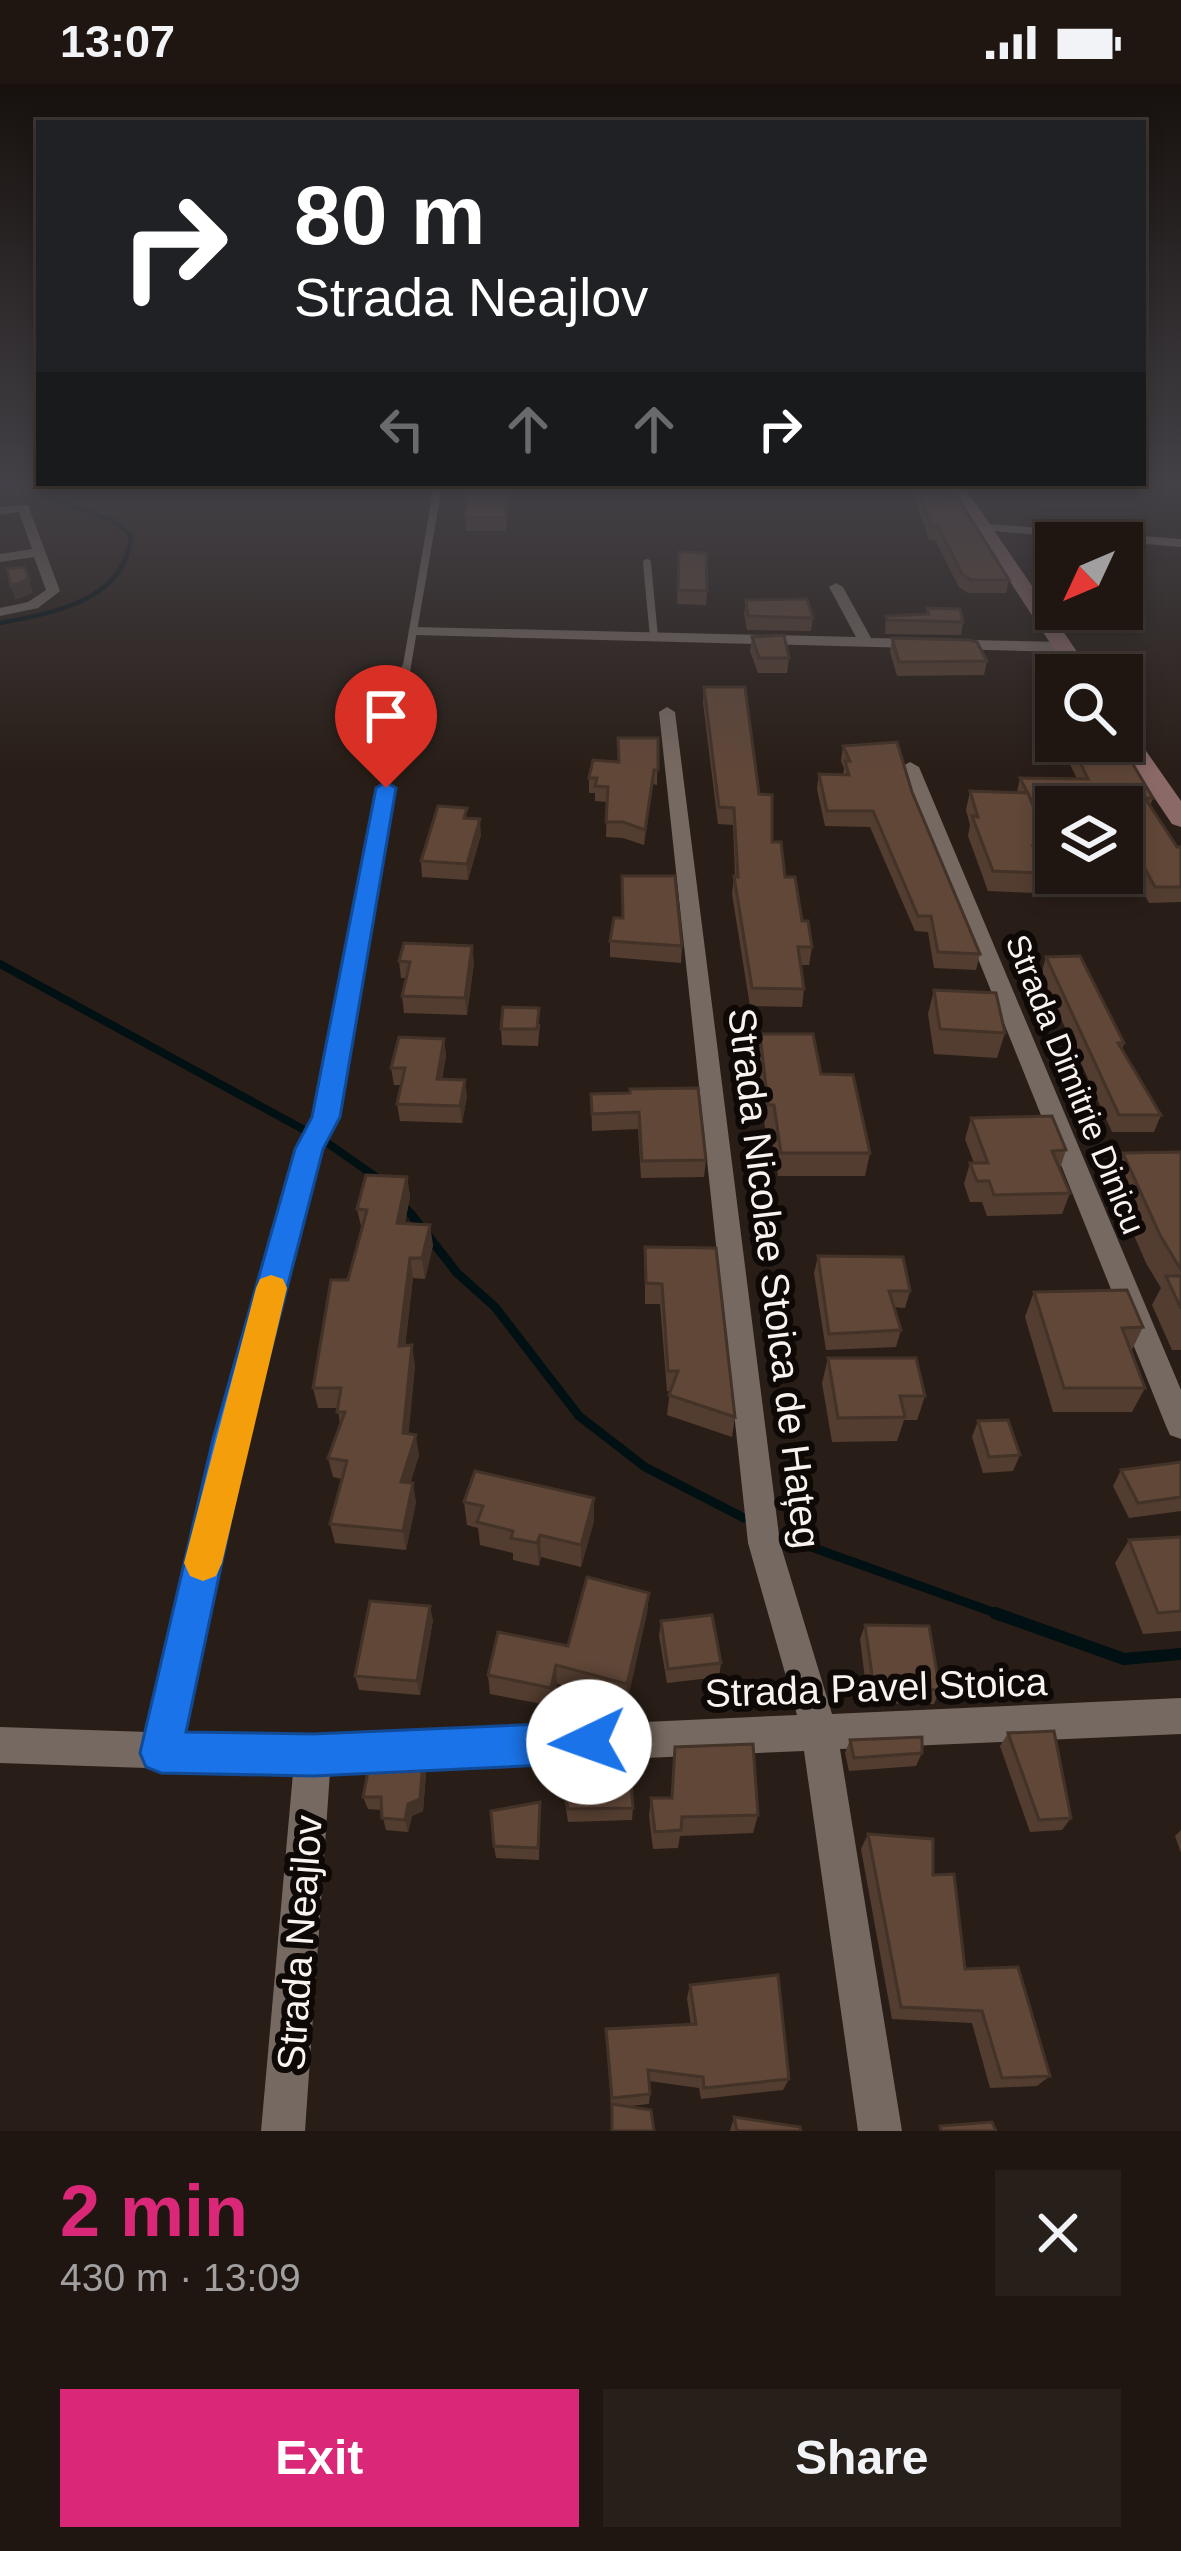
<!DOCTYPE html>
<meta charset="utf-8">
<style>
:root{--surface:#1f1611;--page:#271f1a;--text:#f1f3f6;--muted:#a19f9f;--line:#3c3531;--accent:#db2777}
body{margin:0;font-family:Arial,sans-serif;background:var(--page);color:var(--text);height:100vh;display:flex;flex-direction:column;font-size:45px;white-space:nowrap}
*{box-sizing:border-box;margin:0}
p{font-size:39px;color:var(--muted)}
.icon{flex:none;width:66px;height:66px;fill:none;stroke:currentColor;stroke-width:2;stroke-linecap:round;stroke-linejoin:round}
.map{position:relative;height:2047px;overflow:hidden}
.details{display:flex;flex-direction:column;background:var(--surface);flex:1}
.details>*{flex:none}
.hud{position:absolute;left:36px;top:36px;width:1110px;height:366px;border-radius:0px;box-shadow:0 6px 18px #0003,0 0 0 3px var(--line);background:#202124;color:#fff;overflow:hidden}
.needle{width:78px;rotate:226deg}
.buttons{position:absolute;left:1035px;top:438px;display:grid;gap:24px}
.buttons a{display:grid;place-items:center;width:108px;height:108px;border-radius:0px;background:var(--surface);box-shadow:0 6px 18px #0003,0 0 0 3px var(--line);font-size:60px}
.pin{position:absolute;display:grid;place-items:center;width:102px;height:102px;color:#fff;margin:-123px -51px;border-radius:50% 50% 50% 0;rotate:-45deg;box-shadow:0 0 12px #0007}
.pin .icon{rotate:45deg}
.me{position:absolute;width:132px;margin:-66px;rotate:267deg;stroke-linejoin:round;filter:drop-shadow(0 0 9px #0008)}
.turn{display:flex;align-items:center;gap:42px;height:252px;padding:0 60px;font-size:54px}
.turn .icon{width:156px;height:156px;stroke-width:2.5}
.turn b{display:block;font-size:84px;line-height:102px}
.lanes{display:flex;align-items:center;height:114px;padding:0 60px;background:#0003;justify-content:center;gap:60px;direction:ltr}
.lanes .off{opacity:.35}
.round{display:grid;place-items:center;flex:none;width:126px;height:126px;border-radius:0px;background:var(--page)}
.head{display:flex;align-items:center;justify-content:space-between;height:204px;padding:0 60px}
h1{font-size:72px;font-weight:700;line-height:90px;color:var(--accent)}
.button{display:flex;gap:24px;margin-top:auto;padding:24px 60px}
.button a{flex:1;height:138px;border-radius:0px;background:var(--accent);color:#fff;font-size:48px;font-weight:700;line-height:138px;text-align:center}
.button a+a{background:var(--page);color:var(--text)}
.status{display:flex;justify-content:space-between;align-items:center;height:84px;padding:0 60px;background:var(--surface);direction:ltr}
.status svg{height:33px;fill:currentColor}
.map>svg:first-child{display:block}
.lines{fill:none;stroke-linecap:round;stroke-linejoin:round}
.stream-far3{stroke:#001013;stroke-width:4.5}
.stream-far2{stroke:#001013;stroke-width:8}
.stream-far1{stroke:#001013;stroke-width:9}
.stream{stroke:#001013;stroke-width:12}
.lane-far2{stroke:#766961;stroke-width:8}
.lane-far1{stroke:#766961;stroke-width:9}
.lane{stroke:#766961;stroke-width:12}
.street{fill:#766961;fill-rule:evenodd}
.secondary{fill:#8a6967;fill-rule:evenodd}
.wall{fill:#533d30}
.shaded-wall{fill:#433227}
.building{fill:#604738;stroke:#433227;stroke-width:3}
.route{fill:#1a73e8;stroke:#114b97;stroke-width:3}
.slow{fill:#f59e0b}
.labels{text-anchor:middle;stroke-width:12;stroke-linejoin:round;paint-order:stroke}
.street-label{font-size:33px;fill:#faf2ee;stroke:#0e0906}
.near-street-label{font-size:39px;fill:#faf2ee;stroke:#0e0906}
</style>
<div class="status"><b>13:07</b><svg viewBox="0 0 49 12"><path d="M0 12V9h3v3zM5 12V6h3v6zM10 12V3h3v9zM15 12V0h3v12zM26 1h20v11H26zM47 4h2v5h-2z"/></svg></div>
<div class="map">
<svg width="1181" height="2047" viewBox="0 0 1181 2047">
<rect width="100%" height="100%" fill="#291e17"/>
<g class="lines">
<path class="stream-far3" d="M0 539C54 529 127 516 131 451L113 437 43 411 36 401"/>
<g class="stream-far2">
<path d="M0 880 308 1048"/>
<path d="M326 1058 379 1095"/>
<path d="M402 1119 413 1133"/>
</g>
<g class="stream-far1">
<path d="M411 1130 457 1189 495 1223 579 1332 645 1383 744 1434"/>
<path d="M786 1454 1004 1532"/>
</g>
<path class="stream" d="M995 1529 1124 1575 1181 1570"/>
<g class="lane-far2">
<path d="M647 479 654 553"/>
<path d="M406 587 438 402"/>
</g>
<path class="lane-far1" d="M364 825 406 584"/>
<path class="lane" d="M356 868 364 822"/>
<g class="street">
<path d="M28 421 60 507 38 524 0 532V524L28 518 46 506 34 473 0 478V470L32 465 19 428 0 431V423Z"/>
<path d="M976 439 1181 455V463L981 446 975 442Z"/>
<path d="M836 499 843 503 871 554 1063 558 1071 563 1063 568 415 551 408 547 415 543 856 553 829 503Z"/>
<path d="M667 623 675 628 780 1459 832 1630 1181 1614V1650L840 1665 902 2047H858L804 1667 330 1688 305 2047H261L293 1689 0 1679V1643L148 1648 215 1355 297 1065 314 1033 349 863 356 862 367 868 338 1033 321 1065 245 1355 183 1649 313 1653 797 1631 748 1459 659 628Z"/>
<path d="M910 678 919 683 1181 1306V1355L1170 1351 1166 1342 901 683Z"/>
</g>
<g class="secondary">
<path d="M947 401H963L1093 591H1071Z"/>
<path d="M1122 642 1130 644 1181 717V743L1172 740 1116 657H1122Z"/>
</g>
</g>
<g class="wall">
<path d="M468 401H509L506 447H466Z"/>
<path d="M916 401H942L1009 496 1006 509H968L959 503 935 456H929L914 410Z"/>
<path d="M679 468 707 507 706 521 677 520Z"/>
<path d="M746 516 813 534 811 547 747 546 744 530Z"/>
<path d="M927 524 963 538 961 551 885 550 886 532 926 530Z"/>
<path d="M752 553 789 574 787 589H758L750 567Z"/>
<path d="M892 554 987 577 984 591 897 592 890 568Z"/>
<path d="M704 603 759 710 772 758 812 863 809 881H801L804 905 802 923 750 922 732 810 734 792H735L733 741 718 740 703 619Z"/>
<path d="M1048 613H1056V657H1119L1153 714 1150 722 1177 763H1181V818L1149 819 1122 768V723H1056V730H1037L1049 763 1043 782H1039L1042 789 1036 809 988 807 968 752 970 741 966 726 970 707 1017 708 1020 694 1077 695 1066 672H1058L1035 642 1039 627H1044Z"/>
<path d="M658 654 657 701 653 700 644 761 623 754 606 753 607 718 595 717V709H589V694Z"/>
<path d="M843 662 912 708 980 870 976 886 934 884 928 848 915 847 870 743 825 742 817 705 819 690 843 691 844 684 841 677Z"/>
<path d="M468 734 481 751 468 796 422 793 421 777Z"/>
<path d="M622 834 682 862 681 879 610 873V857Z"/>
<path d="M1046 873 1124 959 1122 966 1161 1031 1154 1048H1112L1041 890Z"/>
<path d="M399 877 474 878 467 931 404 929 402 912 406 894H401Z"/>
<path d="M934 906 1005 949 997 974 934 970 928 930Z"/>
<path d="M540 940 538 962 502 961 501 945Z"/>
<path d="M760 950 821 990 870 1069 865 1092H778L770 1044H765L757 972Z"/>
<path d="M444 955 446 972 442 995 467 1012 462 1039 400 1037 397 1020 401 1001H394L391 984Z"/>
<path d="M630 1009 706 1076 704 1093 641 1094 638 1045 592 1047 591 1010Z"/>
<path d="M971 1034 1066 1066 1060 1085 1070 1109 1062 1130 987 1132 982 1118H970L964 1100 970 1079H974L965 1055Z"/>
<path d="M1181 1068V1266H1172L1152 1221 1161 1204 1146 1179 1111 1098 1123 1069Z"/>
<path d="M407 1093 410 1113 405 1139 433 1161 425 1195 413 1194 405 1262 415 1282 408 1350 419 1371 410 1399 416 1418 406 1466 335 1459 330 1440 342 1395 333 1393 328 1374 340 1340 338 1324H318L313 1304 362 1146 357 1125Z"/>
<path d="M645 1163 735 1333 732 1353 667 1331 670 1307H667L660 1220H645Z"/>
<path d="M818 1172 910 1207 905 1224 894 1223 901 1246 896 1263 826 1266 814 1189Z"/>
<path d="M1034 1208 1143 1243 1131 1268 1145 1304 1132 1328H1053L1025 1233Z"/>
<path d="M828 1274 925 1312 917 1336H904L897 1357 832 1358 822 1299Z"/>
<path d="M978 1337 1020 1371 1013 1387 983 1389 972 1353Z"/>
<path d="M1181 1378V1427L1129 1434 1113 1402 1121 1386Z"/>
<path d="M464 1418 594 1437 581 1483 541 1473 539 1482 513 1476V1469L480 1461 478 1444 467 1441Z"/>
<path d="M1181 1453V1547L1143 1550 1115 1479 1129 1456Z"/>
<path d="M649 1509 647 1529 627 1618 557 1600 552 1622 490 1610 488 1591 568 1562Z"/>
<path d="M433 1536 420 1611 359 1606 355 1592Z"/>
<path d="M661 1537 721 1579 719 1593 667 1599 659 1552Z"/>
<path d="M865 1541 940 1606 934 1620 868 1619 860 1555Z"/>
<path d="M1008 1649 1071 1734 1062 1746 1030 1748 1000 1662Z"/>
<path d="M850 1656 922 1669 916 1682 849 1687 845 1669Z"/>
<path d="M675 1663 758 1731 753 1749 680 1752 678 1764 653 1765 649 1732 651 1714H671Z"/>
<path d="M558 1669 633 1724 632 1736 568 1738Z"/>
<path d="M426 1690 423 1727 412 1732 408 1748 386 1746 381 1726 368 1725 363 1713Z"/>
<path d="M540 1718 539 1776 496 1774 494 1762Z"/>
<path d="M1181 1746V1769L1175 1752Z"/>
<path d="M868 1750 933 1791 965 1885 1050 1992 1037 2002 990 2004 972 1939 892 1935 861 1765Z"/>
<path d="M690 1901 789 1995 783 2006 701 2015 699 2004 649 1997 650 2010 649 2020 611 2024 606 1945 691 1941 687 1914Z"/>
<path d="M734 2033 801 2047H730Z"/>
</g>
<g class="shaded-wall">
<path d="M29 495 33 509 15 516 11 502Z"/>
<path d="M654 686 653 700 644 761 645 746Z"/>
<path d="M480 735 481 751 468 796 467 780Z"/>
<path d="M472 862 474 878 467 931 465 914Z"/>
<path d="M444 955 446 972 439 1011 437 995Z"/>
<path d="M465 996 467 1012 462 1039 460 1022Z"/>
<path d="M407 1093 410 1113 400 1159 397 1139Z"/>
<path d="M430 1141 433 1161 425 1195 422 1174Z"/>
<path d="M410 1174 413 1194 403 1282 399 1262Z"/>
<path d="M412 1261 415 1282 407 1368 403 1349Z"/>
<path d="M416 1351 419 1371 405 1417 401 1398Z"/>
<path d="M413 1399 416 1418 406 1466 403 1447Z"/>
<path d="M594 1414V1437L581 1483V1461Z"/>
<path d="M540 1451 541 1473 539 1482 537 1459Z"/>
<path d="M649 1509 647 1529 627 1618V1600Z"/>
<path d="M430 1522 433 1536 420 1611 417 1597Z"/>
<path d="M556 1581 557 1600 552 1622 551 1604Z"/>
<path d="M423 1677 426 1690 423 1727 412 1732 408 1748 405 1736Z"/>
</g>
<g class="building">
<path d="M468 401H508L505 434H465Z"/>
<path d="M917 401H942L950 414H958L1009 496H971L962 490 938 443 931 444Z"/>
<path d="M679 468 706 469 707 507 678 506Z"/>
<path d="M24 483 29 495 11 502 7 485Z"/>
<path d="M807 515 813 534 748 532 746 516Z"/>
<path d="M927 524 960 525 963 538 887 536 886 532 929 530Z"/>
<path d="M784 551 789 574H759L752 553Z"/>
<path d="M892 554 969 556 977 558 987 577 899 578Z"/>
<path d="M704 603H745L759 710 772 711V758H781L785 793H795L802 837H808L812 863H798L804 905 752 904 734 792 738 793 734 724 719 723Z"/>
<path d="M1048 613H1056V650L1039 627 1055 626Z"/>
<path d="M618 654H658V686H654L645 746 623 738H606L608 703 595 702 597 694H589L593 676 619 678Z"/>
<path d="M1070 657H1119L1153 714H1145L1177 763H1181V803H1155L1122 743V723H1111L1106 713 1031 716 1020 694 1088 695Z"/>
<path d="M897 658 912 708 980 870 938 868 931 832H918L873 727H827L819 690 849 691 845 677H850L843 662Z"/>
<path d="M970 707 1028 709 1049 763 1033 762 1042 789 993 787 972 732 978 733Z"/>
<path d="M438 722 467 724 464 734 480 735 467 780 421 777Z"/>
<path d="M622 792H675L682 862 610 857 614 834H623Z"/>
<path d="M404 859 472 862 465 914 402 912 410 878 399 877Z"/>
<path d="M1080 872 1124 959H1118L1161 1031H1119L1046 873Z"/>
<path d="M934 906 996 909 1005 949 940 945Z"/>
<path d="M503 923 539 924 537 945H501Z"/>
<path d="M760 950H813L821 990 853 991 870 1069H781L774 1021H768Z"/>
<path d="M399 953 444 955 437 995 465 996 460 1022 397 1020 405 984H391Z"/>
<path d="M698 1004 706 1076 642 1077 639 1028 592 1030 591 1010 630 1009V1005Z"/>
<path d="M1052 1032 1066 1066 1052 1067 1070 1109 994 1111 989 1097H977L970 1079H988L971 1034Z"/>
<path d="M1181 1068V1186L1160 1151 1123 1069Z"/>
<path d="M366 1091 407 1093 397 1139 430 1141 422 1174H410L399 1262 412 1261 403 1349 416 1351 401 1398 413 1399 403 1447 330 1440 347 1377 328 1374 345 1328H337L341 1304H313L331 1196H348L367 1126 357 1125Z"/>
<path d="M645 1163 716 1164 735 1333 669 1311 678 1287H668L662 1200 646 1199Z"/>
<path d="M818 1172 903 1173 910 1207H889L901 1246 829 1250Z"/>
<path d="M1166 1192H1181V1225Z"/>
<path d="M1127 1206 1143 1243 1122 1244 1145 1304H1064L1034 1208Z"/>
<path d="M828 1274H916L925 1312H900L905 1333 838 1334Z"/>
<path d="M1008 1336 1020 1371 989 1373 978 1337Z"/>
<path d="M1181 1378V1413L1138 1419 1121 1386Z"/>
<path d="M475 1387 594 1414 581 1461 540 1451 537 1459 511 1454 513 1447 477 1438 483 1422 464 1418Z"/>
<path d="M1181 1453V1527L1158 1529 1129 1456Z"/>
<path d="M587 1493 649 1509 627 1600 556 1581 551 1604 488 1591 498 1548 568 1562Z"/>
<path d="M370 1517 430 1522 417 1597 355 1592Z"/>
<path d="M712 1531 721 1579 668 1585 661 1537Z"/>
<path d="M865 1541 929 1542 940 1606 874 1605Z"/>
<path d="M1054 1647 1071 1734 1039 1736 1008 1649Z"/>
<path d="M922 1653V1669L854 1674 850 1656Z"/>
<path d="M753 1660 758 1731 682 1733 681 1746 655 1748 651 1714H672L675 1663Z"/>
<path d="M629 1666 633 1724 568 1725 558 1669Z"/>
<path d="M423 1677 420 1715 408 1720 405 1736 382 1734 381 1713H363L370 1678Z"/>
<path d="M540 1718 538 1764 494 1762 491 1727Z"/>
<path d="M868 1750 933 1755V1791L954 1790 965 1885 1018 1883 1050 1992 1002 1994 982 1927 901 1923Z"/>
<path d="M778 1891 789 1995 704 2004 703 1993 648 1986 650 2010 612 2014 606 1945 696 1940 690 1901Z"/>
<path d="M612 2020 651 2026 654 2047H612Z"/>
<path d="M734 2033 800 2043 801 2047H737Z"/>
<path d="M992 2038 996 2047H941L940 2042Z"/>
</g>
<linearGradient id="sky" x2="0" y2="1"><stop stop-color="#17100d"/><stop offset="0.58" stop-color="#434147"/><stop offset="1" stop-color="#434147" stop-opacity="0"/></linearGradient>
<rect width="1181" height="688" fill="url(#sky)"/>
<path class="route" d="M386 698 396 704 340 1033 323 1065 248 1355 186 1648 313 1650 589 1638 603 1644 609 1658 603 1673 589 1679 313 1692 161 1689 146 1683 140 1669 213 1355 295 1065 312 1033 376 704Z"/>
<path class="slow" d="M271 1191 283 1195 287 1204 222 1479 216 1492 203 1497 190 1492 184 1479 256 1204 260 1195Z"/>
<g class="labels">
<g class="street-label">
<text transform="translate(1076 1000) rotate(68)" y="12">Strada Dimitrie Dinicu</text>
</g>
<g class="near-street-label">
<text transform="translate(775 1194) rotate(83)" y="14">Strada Nicolae Stoica de Hațeg</text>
<text transform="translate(876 1603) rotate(-2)" y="14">Strada Pavel Stoica</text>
<text transform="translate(299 1859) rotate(-86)" y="14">Strada Neajlov</text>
</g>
</g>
</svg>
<div class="buttons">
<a><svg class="needle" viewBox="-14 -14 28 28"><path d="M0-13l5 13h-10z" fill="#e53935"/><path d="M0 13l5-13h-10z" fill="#a19f9f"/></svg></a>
<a><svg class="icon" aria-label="search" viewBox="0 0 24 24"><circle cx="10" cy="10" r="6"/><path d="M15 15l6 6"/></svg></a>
<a><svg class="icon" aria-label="layers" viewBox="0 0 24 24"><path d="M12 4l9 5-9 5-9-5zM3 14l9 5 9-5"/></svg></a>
</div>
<div class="pin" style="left:386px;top:704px;background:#d93025"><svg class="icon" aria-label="arrive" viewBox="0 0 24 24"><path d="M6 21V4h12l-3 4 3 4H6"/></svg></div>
<svg class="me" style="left:589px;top:1658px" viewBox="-20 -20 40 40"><circle r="19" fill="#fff"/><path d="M0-13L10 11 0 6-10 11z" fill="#1a73e8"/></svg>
<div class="hud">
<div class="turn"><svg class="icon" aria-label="right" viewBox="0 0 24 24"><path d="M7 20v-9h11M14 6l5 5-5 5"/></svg><div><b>80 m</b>Strada Neajlov</div></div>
<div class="lanes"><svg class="icon off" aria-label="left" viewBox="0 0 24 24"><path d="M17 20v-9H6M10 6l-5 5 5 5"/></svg><svg class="icon off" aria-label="ahead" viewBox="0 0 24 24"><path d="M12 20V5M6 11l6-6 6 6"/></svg><svg class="icon off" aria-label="ahead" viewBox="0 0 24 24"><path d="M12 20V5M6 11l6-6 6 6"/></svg><svg class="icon" aria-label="right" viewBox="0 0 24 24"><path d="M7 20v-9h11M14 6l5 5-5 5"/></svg></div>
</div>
</div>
<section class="details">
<div class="head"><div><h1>2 min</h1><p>430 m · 13:09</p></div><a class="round"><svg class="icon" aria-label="close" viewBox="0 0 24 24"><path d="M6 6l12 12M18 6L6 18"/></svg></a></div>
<div class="button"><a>Exit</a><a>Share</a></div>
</section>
